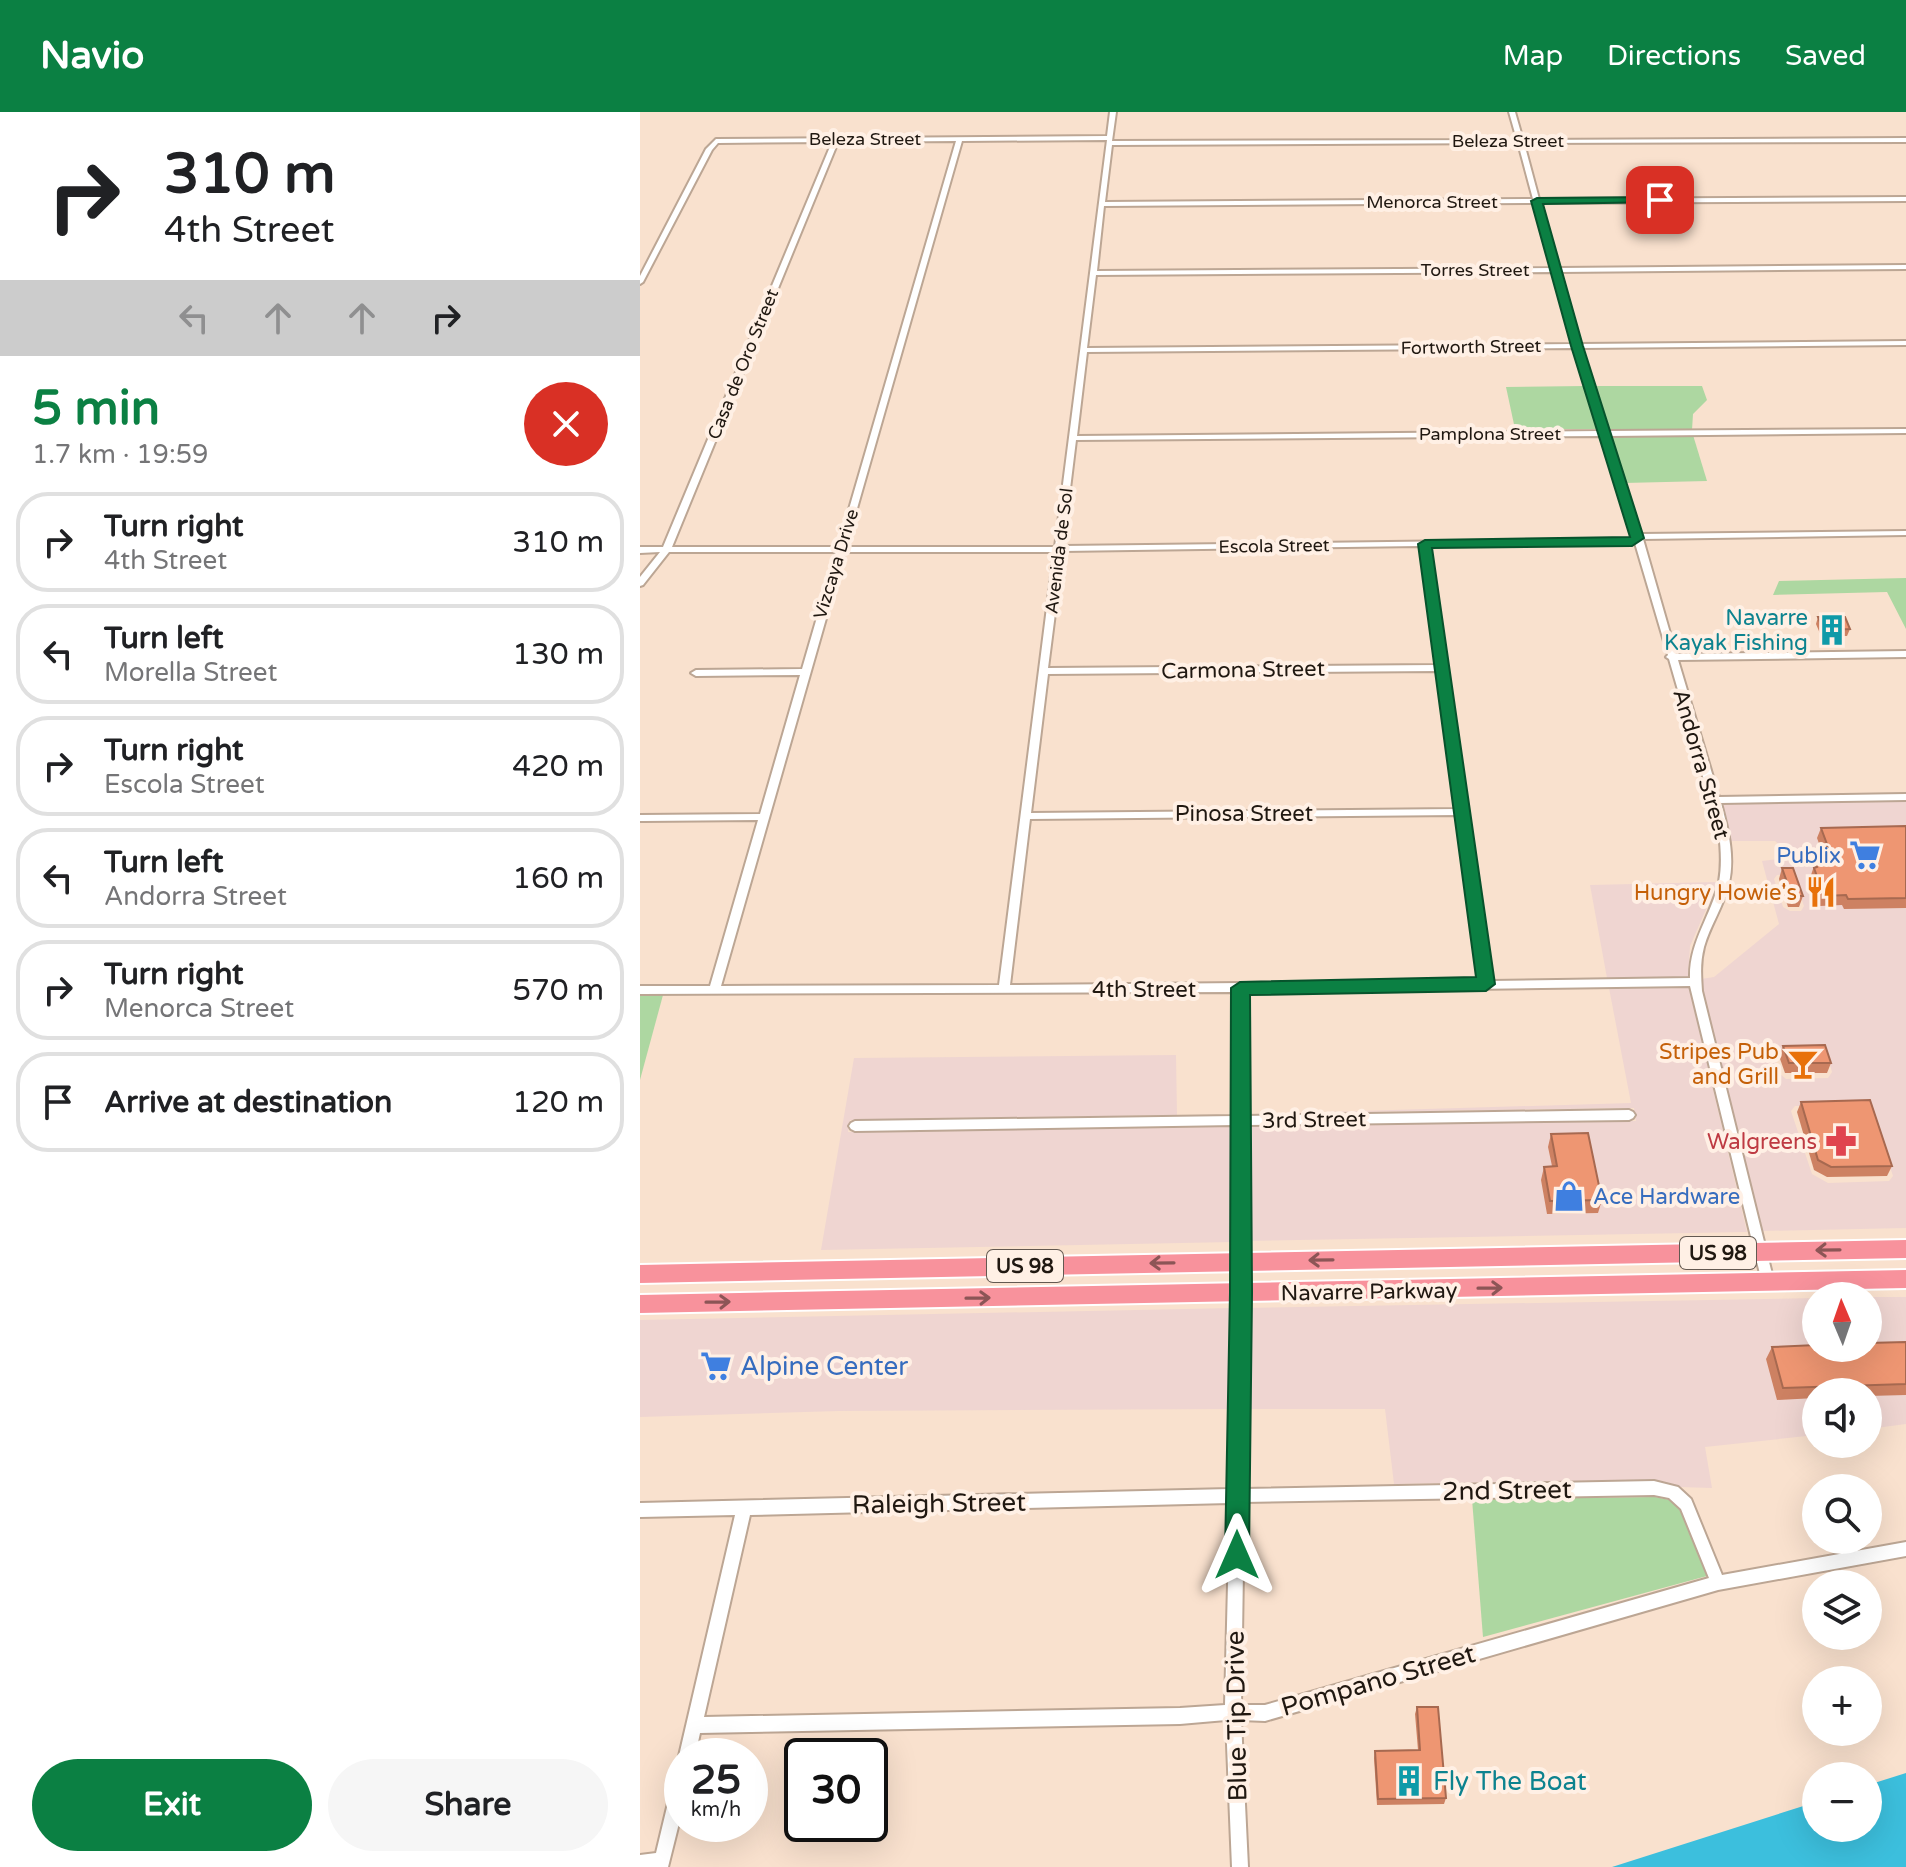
<!DOCTYPE html>
<meta charset="utf-8">
<style>
:root{--surface:#fff;--page:#f6f6f6;--text:#202124;--muted:#757577;--line:#e0e0e0;--accent:#0b8043}
body{margin:0;font-family:"Varela Round",sans-serif;background:var(--page);color:var(--text);height:100vh;display:flex;flex-direction:column;font-size:30px;white-space:nowrap}
*{box-sizing:border-box;margin:0}
p{font-size:26px;color:var(--muted)}
.icon{flex:none;width:44px;height:44px;fill:none;stroke:currentColor;stroke-width:2;stroke-linecap:round;stroke-linejoin:round}
.map{position:relative;flex:1;overflow:hidden}
.details{display:flex;flex-direction:column;background:var(--surface);width:640px}
.details>*{flex:none}
.top-card{background:#fff;color:var(--text);overflow:hidden}
.needle{width:52px;rotate:358deg}
.buttons{position:absolute;left:1162px;top:1170px;display:grid;gap:16px}
.buttons a{display:grid;place-items:center;width:80px;height:80px;border-radius:50%;background:var(--surface);box-shadow:0 8px 32px #0002;font-size:40px}
.speed{position:absolute;left:24px;top:1626px;display:flex;gap:16px;font-size:40px;font-weight:700;text-align:center}
.speed>*{display:grid;place-content:center;width:104px;height:104px;border-radius:50%;background:var(--surface);box-shadow:0 8px 32px #0002;line-height:1}
.speed small{font-size:20px;font-weight:400}
.speed .limit{border:4px solid #111;border-radius:12px;background:#fff;color:#111}
.pin{position:absolute;display:grid;place-items:center;width:68px;height:68px;color:#fff;margin:-34px;border-radius:16px;box-shadow:0 4px 12px #0006}
.me{position:absolute;width:88px;margin:-44px;rotate:0deg;stroke-linejoin:round;filter:drop-shadow(0 0 6px #0008)}
.turn{display:flex;align-items:center;gap:28px;height:168px;padding:0 32px;font-size:36px}
.turn .icon{width:104px;height:104px;stroke-width:2.5}
.turn b{display:block;font-size:56px;line-height:68px}
.lanes{display:flex;align-items:center;height:76px;padding:0 32px;background:#0003;justify-content:center;gap:40px;direction:ltr}
.lanes .off{opacity:.35}
.round{display:grid;place-items:center;flex:none;width:84px;height:84px;border-radius:42px;background:var(--page)}
.headline{display:flex;align-items:center;justify-content:space-between;height:136px;padding:0 32px}
h1{font-size:48px;font-weight:700;line-height:60px;color:var(--accent)}
.primary-button{display:flex;gap:16px;margin-top:auto;padding:16px 32px}
.primary-button a{flex:1;height:92px;border-radius:48px;background:var(--accent);color:#fff;font-size:32px;font-weight:700;line-height:92px;text-align:center}
.primary-button a+a{background:var(--page);color:var(--text)}
ul{padding:0;list-style:none}
li{display:flex;align-items:center;gap:24px;height:100px;margin:0 16px 12px;padding:0 16px;border:4px solid var(--line);border-radius:32px}
li div{flex:1}
li b{display:block;font-size:30px}
li em{font-style:normal}
header{display:flex;align-items:center;gap:48px;box-sizing:border-box;height:112px;padding:0 40px;background:var(--accent);color:#fff}
header strong{font-size:38px}
nav{display:flex;gap:44px;margin-inline-start:auto;font-size:28px}
main{display:flex;flex:1;min-height:0}
.map>svg:first-child{display:block}
.commercial{fill:#efd5d1;fill-rule:evenodd}
.green{fill:#add7a1}
.water{fill:#3cbfdd}
.lines{fill:none;stroke-linecap:round;stroke-linejoin:round}
.minor-casing{stroke:#bca694;stroke-width:4}
.trunk-casing{stroke:#fff;stroke-width:4}
.minor{fill:#fff;fill-rule:evenodd}
.trunk{fill:#f8929c;fill-rule:evenodd}
.wall{fill:#cd8162}
.building{fill:#ee9672;stroke:#a76950;stroke-width:2}
.oneway{stroke:#8c5556}
.route{fill:#0b8043;stroke:#07532c;stroke-width:2}
.labels{text-anchor:middle;stroke-width:8;stroke-linejoin:round;paint-order:stroke}
.far-street-label{font-size:18px;fill:#201811;stroke:#fff0e5}
.shield{fill:#fff0e5;stroke:#635951;stroke-width:2}
.shield-label{font-size:20px;font-weight:bold;fill:#201811}
.culture-label{font-size:22px;fill:#0d838f;stroke:#fff0e5;text-anchor:end}
.street-label{font-size:22px;fill:#201811;stroke:#fff0e5}
.shop-label{font-size:22px;fill:#366cbe;stroke:#fff0e5;text-anchor:end}
.food-label{font-size:22px;fill:#c56008;stroke:#fff0e5;text-anchor:end}
.health-label{font-size:22px;fill:#be3a42;stroke:#fff0e5;text-anchor:end}
.near-shop-label{font-size:26px;fill:#366cbe;stroke:#fff0e5;text-anchor:start}
.near-street-label{font-size:26px;fill:#201811;stroke:#fff0e5}
.near-culture-label{font-size:26px;fill:#0d838f;stroke:#fff0e5;text-anchor:start}
</style>
<header>
<strong>Navio</strong>
<nav><a>Map</a><a>Directions</a><a>Saved</a></nav>
</header>
<main>
<section class="details">
<div class="top-card">
<div class="turn"><svg class="icon" aria-label="right" viewBox="0 0 24 24"><path d="M7 20v-9h11M14 6l5 5-5 5"/></svg><div><b>310 m</b>4th Street</div></div>
<div class="lanes"><svg class="icon off" aria-label="left" viewBox="0 0 24 24"><path d="M17 20v-9H6M10 6l-5 5 5 5"/></svg><svg class="icon off" aria-label="ahead" viewBox="0 0 24 24"><path d="M12 20V5M6 11l6-6 6 6"/></svg><svg class="icon off" aria-label="ahead" viewBox="0 0 24 24"><path d="M12 20V5M6 11l6-6 6 6"/></svg><svg class="icon" aria-label="right" viewBox="0 0 24 24"><path d="M7 20v-9h11M14 6l5 5-5 5"/></svg></div>
</div>
<div class="headline"><div><h1>5 min</h1><p>1.7 km · 19:59</p></div><a class="round" style="background:#d93025;color:#fff"><svg class="icon" aria-label="close" viewBox="0 0 24 24"><path d="M6 6l12 12M18 6L6 18"/></svg></a></div>
<ul>
<li><svg class="icon" aria-label="right" viewBox="0 0 24 24"><path d="M7 20v-9h11M14 6l5 5-5 5"/></svg><div><b>Turn right</b><p>4th Street</p></div><em>310 m</em></li>
<li><svg class="icon" aria-label="left" viewBox="0 0 24 24"><path d="M17 20v-9H6M10 6l-5 5 5 5"/></svg><div><b>Turn left</b><p>Morella Street</p></div><em>130 m</em></li>
<li><svg class="icon" aria-label="right" viewBox="0 0 24 24"><path d="M7 20v-9h11M14 6l5 5-5 5"/></svg><div><b>Turn right</b><p>Escola Street</p></div><em>420 m</em></li>
<li><svg class="icon" aria-label="left" viewBox="0 0 24 24"><path d="M17 20v-9H6M10 6l-5 5 5 5"/></svg><div><b>Turn left</b><p>Andorra Street</p></div><em>160 m</em></li>
<li><svg class="icon" aria-label="right" viewBox="0 0 24 24"><path d="M7 20v-9h11M14 6l5 5-5 5"/></svg><div><b>Turn right</b><p>Menorca Street</p></div><em>570 m</em></li>
<li><svg class="icon" aria-label="arrive" viewBox="0 0 24 24"><path d="M6 21V4h12l-3 4 3 4H6"/></svg><div><b>Arrive at destination</b></div><em>120 m</em></li>
</ul>
<div class="primary-button"><a>Exit</a><a>Share</a></div>
</section>
<div class="map">
<svg width="1266" height="1755" viewBox="0 0 1266 1755">
<rect width="100%" height="100%" fill="#f9e1ce"/>
<g class="commercial">
<path d="M1266 689V1116L1121 1119 1089 998 1061 867 1074 865 1139 812 1122 749 1146 746 1147 740 1135 729H1091L1081 692ZM1148 762 1154 766 1164 794 1161 799H1150L1143 795 1134 767 1137 763ZM1179 938 1187 943 1192 960 1188 966 1146 967 1139 961 1134 944 1138 939ZM1224 993 1231 998 1253 1064 1249 1069 1188 1071 1172 1062 1151 999 1155 994Z"/>
<path d="M1078 770 1050 834 1048 865 967 866 950 773Z"/>
<path d="M969 876H1049L1107 1120 607 1129 606 1014 996 1009 994 996 652 1001 991 991Z"/>
<path d="M536 943 537 1003 210 1008 208 1020 593 1014V1130L181 1138 214 946Z"/>
<path d="M1228 1185H1266V1312L1228 1317V1280H1176V1323L1065 1335 1072 1376 1039 1375 1012 1368 754 1372 745 1297H606L608 1196 1176 1186V1236H1228Z"/>
<path d="M593 1196 591 1297 199 1299 0 1305V1208Z"/>
</g>
<g class="green">
<path d="M945 274 958 317H875L866 275Z"/>
<path d="M953 274H1062L1067 288 1053 302 1052 318 967 319Z"/>
<path d="M1053 323 1067 369 984 371 969 324Z"/>
<path d="M1266 466V517L1247 480 1133 483 1139 469Z"/>
<path d="M0 883H23L0 968Z"/>
<path d="M1015 1385 1030 1388 1040 1396 1067 1464 843 1525 832 1387Z"/>
</g>
<path class="water" d="M1266 1661V1755H972L1176 1690V1716H1228V1673Z"/>
<g class="lines">
<defs>
<g id="minor">
<path d="M470 0H476L472 29 877 28 869 0H875L883 28 1266 26V30L884 31 899 87 1266 85V89L900 91 919 156 1266 153V157L920 160 940 232 1266 229V233L941 236 968 319 1266 317V321L969 324 1001 422 1266 419V423L1003 427 1036 542 1266 539V545L1038 548 1079 685 1266 682V688L1081 691C1088 717 1095 744 1089 771 1084 794 1070 813 1064 835 1060 850 1061 864 1062 879L1134 1170 1133 1174 1128 1176 1123 1174 1122 1170 1050 874 606 880V1004L989 998 993 1000 995 1003 993 1006 989 1008 606 1013 607 1181 604 1377 1014 1369 1038 1375 1051 1387 1082 1463 1266 1430V1444L1078 1478 625 1609 601 1608 608 1755H592L586 1608 540 1612 60 1621 55 1644H42L41 1650 39 1644 95 1403 0 1405V1391L590 1377 595 1181V1013L215 1019 211 1017 209 1014 211 1011 215 1009 595 1004V880L0 882V874H70L118 708 3 709H0V703L120 702 160 563 56 564 51 561 56 558 162 557 196 440H29L3 473 0 474V465L20 440 0 441V435H23L192 30 78 31 72 38 3 170 0 172V164L66 37 76 27 467 24ZM467 28 415 435H206L322 29ZM316 29 198 435H32L198 30ZM878 31 893 87 465 90 472 33ZM894 91 912 156 457 159 464 94ZM913 160 933 232 447 236 456 163ZM934 236 960 319 437 324 447 240ZM962 324 994 425 991 427 423 434 436 328ZM992 431H995L1028 543 1026 545 1029 547 1079 720C1081 737 1082 754 1079 770 1071 804 1049 830 1050 866L851 869 789 434ZM781 434 797 553 408 556 423 439ZM205 440H414L359 873 81 874ZM798 559 817 697 391 701 408 562ZM818 703 840 869 370 873 390 707ZM1014 1383 1029 1386 1041 1397 1069 1466 625 1593H601L604 1390ZM590 1391 585 1593 540 1596 64 1605 110 1403Z"/>
<path d="M42 1658V1699L28 1755H0V1743L16 1741 34 1666 36 1660Z"/>
</g>
<g id="trunk">
<path d="M1266 1128V1146L0 1171V1153Z"/>
<path d="M1266 1158V1176L0 1201V1183Z"/>
</g>
</defs>
<use href="#minor" class="minor-casing"/>
<use href="#trunk" class="trunk-casing"/>
<use href="#minor" class="minor"/>
<use href="#trunk" class="trunk"/>
</g>
<g class="wall">
<path d="M1182 502 1210 517 1207 524H1181L1176 512 1178 505H1181Z"/>
<path d="M1266 714V796L1204 797 1202 793 1180 794 1170 766 1175 751H1186L1177 726 1181 716Z"/>
<path d="M1142 756 1163 784 1159 795H1148L1139 767Z"/>
<path d="M1143 934 1191 951 1187 961H1145L1139 944Z"/>
<path d="M1161 990 1252 1054 1247 1064 1187 1065 1174 1058 1157 1000Z"/>
<path d="M911 1022 962 1088 958 1101 907 1102 901 1068 904 1055 912 1054 908 1035Z"/>
<path d="M1266 1230V1283L1228 1284V1280H1176V1286L1137 1288 1126 1247 1132 1235Z"/>
<path d="M777 1595 806 1686 804 1692 737 1693 734 1646 735 1639 778 1638 775 1602Z"/>
</g>
<g class="building">
<path d="M1182 502 1205 505 1210 517 1183 518 1178 505H1183Z"/>
<path d="M1266 714V786L1208 787 1206 783 1184 784 1174 756 1177 755 1175 751H1194L1181 716Z"/>
<path d="M1142 756H1153L1163 784H1152Z"/>
<path d="M1185 933 1191 951H1149L1143 934Z"/>
<path d="M1230 988 1252 1054 1191 1055 1178 1048 1161 990Z"/>
<path d="M948 1021 962 1088 910 1089 904 1055 917 1054 911 1022Z"/>
<path d="M1266 1230V1272L1143 1276 1132 1235 1176 1233V1236H1228V1231Z"/>
<path d="M777 1595H798L806 1686 738 1687 735 1639 780 1638Z"/>
</g>
<defs><path id="oneway-shaft" d="M-6 0H5M1.5-3L5.5 0L1.5 3" fill="none" stroke-width="1.6" stroke-linecap="round" stroke-linejoin="round" transform="scale(2)"/></defs>
<g class="oneway">
<use href="#oneway-shaft" transform="translate(1188 1138) rotate(179)"/>
<use href="#oneway-shaft" transform="translate(681 1148) rotate(179)"/>
<use href="#oneway-shaft" transform="translate(522 1151) rotate(179)"/>
<use href="#oneway-shaft" transform="translate(850 1176) rotate(-1)"/>
<use href="#oneway-shaft" transform="translate(338 1186) rotate(-1)"/>
<use href="#oneway-shaft" transform="translate(78 1190) rotate(-1)"/>
</g>
<path class="route" d="M1020 85 1025 88 1023 90 903 92 943 234 1004 426 992 434 792 436 855 872 846 879 610 883 612 1181 609 1443 605 1451 597 1455 588 1451 585 1443 590 1181 591 876 600 870 836 865 778 432 785 428 990 425 931 234 891 89 897 86Z"/>
<defs>
<symbol id="building-bare" viewBox="-9 -9 18 18"><path d="M-4-6H4V6H1V3H-1V6H-4ZM-2.5-4.3h1.7v1.8h-1.7ZM.8-4.3h1.7v1.8H.8ZM-2.5-1h1.7V.8h-1.7ZM.8-1h1.7V.8H.8Z" fill="#0f9aa8" stroke="#fff0e5" stroke-width="2.5" paint-order="stroke"/></symbol>
<symbol id="supermarket-bare" viewBox="-9 -9 18 18"><path d="M-6-5.5h2.5l.6 2H6L4.5 2H-2.5L-4.4-4H-6ZM-1.5 3.2a1.3 1.3 0 1 0 .1 0ZM3 3.2a1.3 1.3 0 1 0 .1 0Z" fill="#3f7fe0" stroke="#fff0e5" stroke-width="2.5" paint-order="stroke"/></symbol>
<symbol id="restaurant-bare" viewBox="-9 -9 18 18"><path d="M-5-6h1v4h1v-4h1v4h1v-4h1v5L-1.5 .5V6h-2V.5L-5-1ZM5-6V6H3V1.5H1.5Q1.5-4 5-6Z" fill="#e8710a" stroke="#fff0e5" stroke-width="2.5" paint-order="stroke"/></symbol>
<symbol id="bar-bare" viewBox="-9 -9 18 18"><path d="M-6-5H6L.8 .8V4.5H3.5V6h-7V4.5H-.8V.8Z" fill="#e8710a" stroke="#fff0e5" stroke-width="2.5" paint-order="stroke"/></symbol>
<symbol id="pharmacy-bare" viewBox="-9 -9 18 18"><path d="M-2-6h4v4h4v4h-4v4h-4v-4h-4v-4h4Z" fill="#e0444e" stroke="#fff0e5" stroke-width="2.5" paint-order="stroke"/></symbol>
<symbol id="shop-bare" viewBox="-9 -9 18 18"><path d="M-5-2.5h2.3a2.7 3.5 0 0 1 5.4 0H5L5.5 6h-11ZM-1.5-2.5h3a1.5 2.3 0 0 0-3 0Z" fill="#3f7fe0" stroke="#fff0e5" stroke-width="2.5" paint-order="stroke"/></symbol>
</defs>
<g fill-rule="evenodd">
<use href="#building-bare" x="1170" y="496" width="44" height="44"/>
<use href="#supermarket-bare" x="1203" y="721" width="44" height="44"/>
<use href="#restaurant-bare" x="1159" y="758" width="44" height="44"/>
<use href="#bar-bare" x="1141" y="930" width="44" height="44"/>
<use href="#pharmacy-bare" x="1179" y="1007" width="44" height="44"/>
<use href="#shop-bare" x="907" y="1062" width="44" height="44"/>
<use href="#supermarket-bare" x="54" y="1232" width="44" height="44"/>
<use href="#building-bare" x="747" y="1647" width="44" height="44"/>
</g>
<g class="labels">
<g class="far-street-label">
<text x="225" y="33">Beleza Street</text>
<text x="868" y="35">Beleza Street</text>
<text x="792" y="96">Menorca Street</text>
<text x="835" y="164">Torres Street</text>
<text transform="translate(831 235) rotate(-1)" y="6">Fortworth Street</text>
<text transform="translate(103 252) rotate(-68)" y="6">Casa de Oro Street</text>
<text x="850" y="328">Pamplona Street</text>
<text transform="translate(634 434) rotate(-1)" y="6">Escola Street</text>
<text transform="translate(419 439) rotate(-83)" y="6">Avenida de Sol</text>
<text transform="translate(196 452) rotate(-73)" y="6">Vizcaya Drive</text>
</g>
<g class="shield">
<rect x="1040" y="1125" width="76" height="32" rx="6"/>
<rect x="347" y="1138" width="76" height="32" rx="6"/>
</g>
<g class="shield-label">
<text x="1078" y="1148">US 98</text>
<text x="385" y="1161">US 98</text>
</g>
<g class="culture-label">
<text x="1168" y="513">Navarre<tspan x="1168" dy="25">Kayak Fishing</tspan></text>
</g>
<g class="street-label">
<text transform="translate(603 557) rotate(-1)" y="8">Carmona Street</text>
<text transform="translate(1062 652) rotate(74)" y="8">Andorra Street</text>
<text x="604" y="709">Pinosa Street</text>
<text x="504" y="885">4th Street</text>
<text transform="translate(674 1007) rotate(-1)" y="8">3rd Street</text>
<text transform="translate(729 1179) rotate(-1)" y="8">Navarre Parkway</text>
</g>
<g class="shop-label">
<text x="1201" y="751">Publix</text>
<text x="953" y="1092" text-anchor="start">Ace Hardware</text>
</g>
<g class="food-label">
<text x="1157" y="788">Hungry Howie's</text>
<text x="1139" y="947">Stripes Pub<tspan x="1139" dy="25">and Grill</tspan></text>
</g>
<g class="health-label">
<text x="1177" y="1037">Walgreens</text>
</g>
<g class="near-shop-label">
<text x="100" y="1263">Alpine Center</text>
</g>
<g class="near-street-label">
<text transform="translate(867 1378) rotate(-1)" y="9">2nd Street</text>
<text transform="translate(299 1391) rotate(-1)" y="9">Raleigh Street</text>
<text transform="translate(738 1568) rotate(-16)" y="9">Pompano Street</text>
<text transform="translate(596 1604) rotate(-91)" y="9">Blue Tip Drive</text>
</g>
<g class="near-culture-label">
<text x="793" y="1678">Fly The Boat</text>
</g>
</g>
</svg>
<div class="buttons">
<a><svg class="needle" viewBox="-14 -14 28 28"><path d="M0-13l5 13h-10z" fill="#e53935"/><path d="M0 13l5-13h-10z" fill="#757577"/></svg></a>
<a><svg class="icon" aria-label="sound" viewBox="0 0 24 24"><path d="M4 9h4l5-4v14l-5-4H4zM17 9q2 3 0 6"/></svg></a>
<a><svg class="icon" aria-label="search" viewBox="0 0 24 24"><circle cx="10" cy="10" r="6"/><path d="M15 15l6 6"/></svg></a>
<a><svg class="icon" aria-label="layers" viewBox="0 0 24 24"><path d="M12 4l9 5-9 5-9-5zM3 14l9 5 9-5"/></svg></a>
<a>+</a>
<a>−</a>
</div>
<div class="speed"><div>25<small>km/h</small></div><div class="limit">30</div></div>
<div class="pin" style="left:1020px;top:88px;background:#d93025"><svg class="icon" aria-label="arrive" viewBox="0 0 24 24"><path d="M6 21V4h12l-3 4 3 4H6"/></svg></div>
<svg class="me" style="left:597px;top:1443px" viewBox="-20 -20 40 40"><path d="M0-17L14 15 0 8-14 15z" fill="#0b8043" stroke="#fff" stroke-width="4"/></svg>
</div>
</main>
